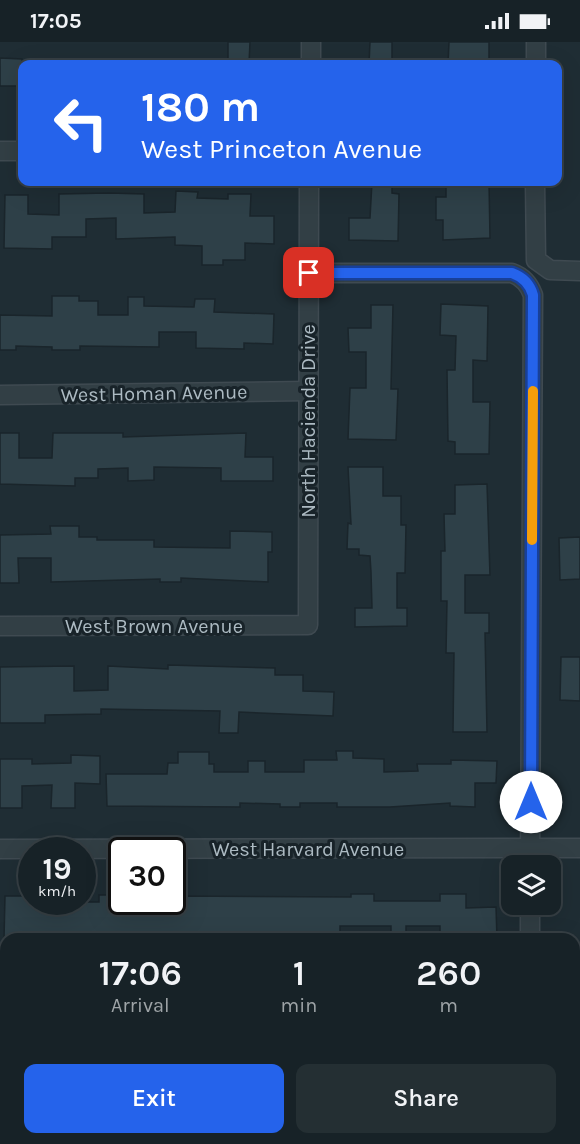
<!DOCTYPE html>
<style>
:root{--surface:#172227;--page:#242f33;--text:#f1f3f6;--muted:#9ea4a7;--line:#363f44;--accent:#2563eb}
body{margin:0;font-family:Karla,sans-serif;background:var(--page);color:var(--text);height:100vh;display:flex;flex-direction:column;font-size:22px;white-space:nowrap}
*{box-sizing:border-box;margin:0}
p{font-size:20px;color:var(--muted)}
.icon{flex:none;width:33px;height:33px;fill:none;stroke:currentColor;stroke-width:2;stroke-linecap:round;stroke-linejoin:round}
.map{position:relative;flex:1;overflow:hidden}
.drawer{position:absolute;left:0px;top:891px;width:580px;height:212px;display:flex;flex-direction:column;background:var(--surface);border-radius:18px 18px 0 0;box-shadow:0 6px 24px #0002,0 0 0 2px var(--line)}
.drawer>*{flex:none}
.hud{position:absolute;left:18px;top:18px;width:544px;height:126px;border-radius:12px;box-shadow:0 6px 24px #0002,0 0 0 2px var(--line);background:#2563eb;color:#fff;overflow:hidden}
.controls{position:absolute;left:501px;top:813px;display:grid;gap:12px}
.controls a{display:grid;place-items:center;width:60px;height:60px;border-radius:12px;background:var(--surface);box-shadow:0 6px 24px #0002,0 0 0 2px var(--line);font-size:30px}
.speed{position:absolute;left:18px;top:795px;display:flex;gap:12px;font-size:30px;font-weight:700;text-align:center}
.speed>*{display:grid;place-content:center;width:78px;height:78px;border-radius:50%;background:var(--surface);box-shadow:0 6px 24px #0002,0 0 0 2px var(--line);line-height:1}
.speed small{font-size:15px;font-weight:400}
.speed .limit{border:3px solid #111;border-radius:9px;background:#fff;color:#111}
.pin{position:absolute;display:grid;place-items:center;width:51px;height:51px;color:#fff;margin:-26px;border-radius:12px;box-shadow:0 3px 9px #0006}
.me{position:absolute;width:66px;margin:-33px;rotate:0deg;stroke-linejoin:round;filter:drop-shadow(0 0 4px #0008)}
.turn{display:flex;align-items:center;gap:21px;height:126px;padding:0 24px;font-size:27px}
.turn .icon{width:78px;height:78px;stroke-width:2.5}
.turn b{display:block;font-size:42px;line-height:51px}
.eta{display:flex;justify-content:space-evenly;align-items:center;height:102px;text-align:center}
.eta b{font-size:36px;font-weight:600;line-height:42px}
.cta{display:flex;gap:12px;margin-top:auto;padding:12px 24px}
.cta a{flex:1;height:69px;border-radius:12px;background:var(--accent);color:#fff;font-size:24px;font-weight:600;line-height:69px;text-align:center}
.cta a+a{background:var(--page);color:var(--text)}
.status{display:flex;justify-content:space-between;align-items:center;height:42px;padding:0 30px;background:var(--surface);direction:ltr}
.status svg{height:16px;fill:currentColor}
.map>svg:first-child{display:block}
.building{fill:#2e4048;stroke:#1a252b;stroke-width:1.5}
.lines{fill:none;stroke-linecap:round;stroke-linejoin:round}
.service-casing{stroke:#3f4a51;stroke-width:12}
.minor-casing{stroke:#3f4a51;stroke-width:21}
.service{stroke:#323f45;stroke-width:9}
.minor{stroke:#323f45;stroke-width:18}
.route-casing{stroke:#184099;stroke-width:15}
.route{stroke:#2563eb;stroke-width:10}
.slow{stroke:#f59e0b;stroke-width:10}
.labels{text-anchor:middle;stroke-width:6;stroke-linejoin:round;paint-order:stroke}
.street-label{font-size:20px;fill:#acbac2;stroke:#182329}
</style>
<div class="status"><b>17:05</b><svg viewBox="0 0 49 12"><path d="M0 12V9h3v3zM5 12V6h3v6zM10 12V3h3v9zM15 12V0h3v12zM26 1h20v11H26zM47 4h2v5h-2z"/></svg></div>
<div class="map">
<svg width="580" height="1102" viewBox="0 0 580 1102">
<rect width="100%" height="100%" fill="#1f2d34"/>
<g class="building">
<path d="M228 0H250L249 22H228Z"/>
<path d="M370 0H392V22H369Z"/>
<path d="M449 0H489V22H448Z"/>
<path d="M0 16 22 17V44H0Z"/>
<path d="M372 140H392V151L399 152 398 199 349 198V176H370Z"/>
<path d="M446 140H489L490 196 443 198V178H436V155H446Z"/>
<path d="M176 149 198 150 197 156 228 157V152H251L250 174H274V202L245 201V218H223V223H202V204L175 203V195L116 197V176L86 177V195H52V207L4 206 5 153H28V172L59 173V152L109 151 144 152V171L175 170Z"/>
<path d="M52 254H79V259H98V273H128V255H144V264L194 265 195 257H215L214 270 274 272 273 302 244 301V307L196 306V290H159V305L80 304V308H52V305L16 304V308H0V273L52 274Z"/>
<path d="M441 262 488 264 487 319 473 318V360H490L489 412H455V400L448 399 447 328H455L456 294 440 293Z"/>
<path d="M371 263H393L391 347H398L396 398 348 397 350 346H366V310H349L348 286H371Z"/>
<path d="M0 391H19V416H52L53 391H123V395L246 391 245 415H273V439H221V426L154 425V438L128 439V426L98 427V436H75V444L0 442Z"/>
<path d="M348 425H383V454H401V483H406L405 531H397V566H407V584L355 585V566H372L371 530 370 514 359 513V507H347L348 481 351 482Z"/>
<path d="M487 442 490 533H465V571H489V591H485L487 690H453L454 611H446L447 559H441V509H445L444 472H455V443Z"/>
<path d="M50 484H79V495H97V498H154V505L230 506V489L272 490V510H268V540L181 536V540H160V537L51 540V516H18L19 541H0V493L51 492Z"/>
<path d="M580 495V537L560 538 559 496Z"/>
<path d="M561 615H580V659L560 658Z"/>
<path d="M168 623 275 626V633H303V649L334 650 333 674 239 670 238 691H219L220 669 101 667V672L45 673V681H0V625L74 624V649L108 648V624L168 627Z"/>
<path d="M336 709H353V716L384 717V730L418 729 417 722H451V718L497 719 496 741H475V765L450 764V761L390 765H337V761H300V765H280V762L240 761V765L107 764 106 732H167L168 721H178V710H209V722H214V730H248V719H265V730H304V718H337Z"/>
<path d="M71 713 100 714V742L75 741V766H51L52 743 22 744V766H0V717H32V722L71 721Z"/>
<path d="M351 852H374V859H440V852H466V866L496 865 497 897H440V884H406V896H391V884H340V897H4L5 854H32V860H99V853H122V860H172V854L351 855Z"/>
</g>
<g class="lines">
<defs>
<g id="service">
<path d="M574 952H580"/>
<path d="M0 953H6"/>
</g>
<g id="minor">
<path d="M311 22V0"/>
<path d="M536 22V0"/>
<path d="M0 109H22"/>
<path d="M535 140 536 218 550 228 580 229"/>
<path d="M309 231H512C523 235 529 242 533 253L530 824"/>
<path d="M0 353 308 349"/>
<path d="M0 584 308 583 309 140"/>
<path d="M0 807 580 806"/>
<path d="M530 897V862"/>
<path d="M574 1093H580"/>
<path d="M0 1102 342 1096"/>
<path d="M529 1102V1096"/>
</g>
</defs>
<use href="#service" class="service-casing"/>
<use href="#minor" class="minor-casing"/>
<use href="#service" class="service"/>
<use href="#minor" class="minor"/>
</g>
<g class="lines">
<defs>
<path id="route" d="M309 231H512C523 235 530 242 533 253L531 760"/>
</defs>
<use href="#route" class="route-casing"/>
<use href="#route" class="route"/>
<path class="slow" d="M532 498 533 349"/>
</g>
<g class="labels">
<g class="street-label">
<text transform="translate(154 351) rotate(-1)" y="7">West Homan Avenue</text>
<text transform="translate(308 379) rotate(-90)" y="7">North Hacienda Drive</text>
<text x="154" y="591">West Brown Avenue</text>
<text x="308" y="814">West Harvard Avenue</text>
</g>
</g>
</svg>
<div class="controls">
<a><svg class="icon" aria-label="layers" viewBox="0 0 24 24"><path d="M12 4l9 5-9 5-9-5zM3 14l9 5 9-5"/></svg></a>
</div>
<div class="speed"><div>19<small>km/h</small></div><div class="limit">30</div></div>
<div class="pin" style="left:309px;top:231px;background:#d93025"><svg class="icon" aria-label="arrive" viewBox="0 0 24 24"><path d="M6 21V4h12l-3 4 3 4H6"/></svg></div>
<svg class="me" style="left:531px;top:760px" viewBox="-20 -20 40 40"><circle r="19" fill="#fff"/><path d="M0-13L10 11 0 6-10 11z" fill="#2563eb"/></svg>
<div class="hud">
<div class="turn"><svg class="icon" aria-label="left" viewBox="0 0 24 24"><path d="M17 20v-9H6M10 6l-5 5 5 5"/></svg><div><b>180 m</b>West Princeton Avenue</div></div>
</div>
<section class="drawer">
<div class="eta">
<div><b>17:06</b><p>Arrival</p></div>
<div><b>1</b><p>min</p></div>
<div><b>260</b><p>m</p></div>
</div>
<div class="cta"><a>Exit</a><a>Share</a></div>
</section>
</div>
